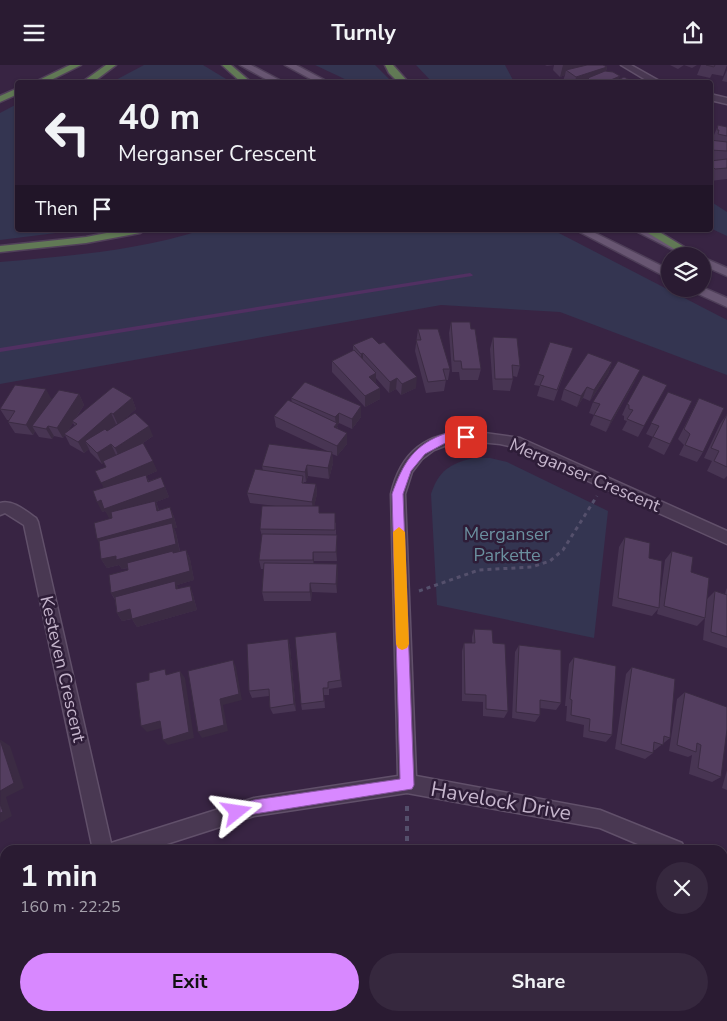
<!DOCTYPE html>
<meta charset="utf-8">
<style>
:root{--surface:#2a1b32;--page:#36283e;--text:#f1f3f6;--muted:#a5a1ac;--line:#46394d;--accent:#d888ff}
body{margin:0;font-family:"Nunito Sans",sans-serif;background:var(--page);color:var(--text);height:100vh;display:flex;flex-direction:column;font-size:19px;white-space:nowrap}
*{box-sizing:border-box;margin:0}
p{font-size:16px;color:var(--muted)}
.icon{flex:none;width:28px;height:28px;fill:none;stroke:currentColor;stroke-width:2;stroke-linecap:round;stroke-linejoin:round}
.map{position:relative;flex:1;overflow:hidden}
.panel{position:absolute;left:0px;top:780px;width:728px;height:176px;display:flex;flex-direction:column;background:var(--surface);border-radius:15px 15px 0 0;box-shadow:0 1px 4px #0004,0 0 0 1px var(--line)}
.panel>*{flex:none}
.guide{position:absolute;left:15px;top:15px;width:698px;height:152px;border-radius:5px;box-shadow:0 1px 4px #0004,0 0 0 1px var(--line);background:#2a1b32;color:var(--text);overflow:hidden}
.fabs{position:absolute;left:661px;top:182px;display:grid;gap:10px}
.fabs a{display:grid;place-items:center;width:50px;height:50px;border-radius:50%;background:var(--surface);box-shadow:0 1px 4px #0004,0 0 0 1px var(--line);font-size:25px}
.pin{position:absolute;display:grid;place-items:center;width:42px;height:42px;color:#fff;margin:-21px;border-radius:10px;box-shadow:0 2px 8px #0006}
.me{position:absolute;width:55px;margin:-28px;rotate:75deg;stroke-linejoin:round;filter:drop-shadow(0 0 4px #0008)}
.turn{display:flex;align-items:center;gap:18px;height:105px;padding:0 20px;font-size:22px}
.turn .icon{width:65px;height:65px;stroke-width:2.5}
.turn b{display:block;font-size:35px;line-height:42px}
.then{display:flex;align-items:center;height:48px;padding:0 20px;background:#0003;gap:10px;font-size:19px}
.round{display:grid;place-items:center;flex:none;width:52px;height:52px;border-radius:26px;background:var(--page)}
.head{display:flex;align-items:center;justify-content:space-between;height:85px;padding:0 20px}
h1{font-size:30px;font-weight:700;line-height:38px}
.button{display:flex;gap:10px;margin-top:auto;padding:10px 20px}
.button a{flex:1;height:58px;border-radius:30px;background:var(--accent);color:#111;font-size:20px;font-weight:700;line-height:58px;text-align:center}
.button a+a{background:var(--page);color:var(--text)}
header{display:flex;justify-content:space-between;align-items:center;height:65px;padding:0 20px;background:var(--surface);font-size:22px;font-weight:700}
.map>svg:first-child{display:block}
.green{fill:#343551}
.lines{fill:none;stroke-linecap:round;stroke-linejoin:round}
.stream{fill:#513062;fill-rule:evenodd}
.street-casing{stroke:#61506a;stroke-width:3}
.primary-casing{stroke:#4f3f59;stroke-width:3}
.highway-casing{stroke:#51405a;stroke-width:3}
.path-far1{stroke:#55506c;stroke-width:3;stroke-dasharray:4 4;stroke-linecap:butt}
.path{stroke:#55506c;stroke-width:4;stroke-dasharray:5 5;stroke-linecap:butt}
.street{fill:#493852;fill-rule:evenodd}
.primary{fill:#685672;fill-rule:evenodd}
.highway{fill:#617955;fill-rule:evenodd}
.wall{fill:#483553;fill-rule:evenodd}
.shaded-wall{fill:#3b2b43}
.building{fill:#543e60;stroke:#3b2b43}
.route{fill:#d888ff;stroke:#8c58a6}
.slow{fill:#f59e0b}
.labels{text-anchor:middle;stroke-width:5;stroke-linejoin:round;paint-order:stroke}
.street-label{font-size:18px;fill:#c5b5cc;stroke:#2e1d38}
.park-label{font-size:18px;fill:#6b909f;stroke:#2e1d38}
.near-street-label{font-size:21px;fill:#c5b5cc;stroke:#2e1d38}
</style>
<header><svg class="icon" aria-label="menu" viewBox="0 0 24 24"><path d="M4 6h16M4 12h16M4 18h16"/></svg>Turnly<svg class="icon" aria-label="share" viewBox="0 0 24 24"><path d="M12 15V3M7 8l5-5 5 5M5 13v7h14v-7"/></svg></header>
<div class="map">
<svg width="727" height="956" viewBox="0 0 727 956">
<rect width="100%" height="100%" fill="#382443"/>
<g class="green">
<path d="M144 0H203L231 17H112Z"/>
<path d="M315 0H375L392 17H351Z"/>
<path d="M416 0H505L514 17H432Z"/>
<path d="M17 39 18 165H80L0 175V48Z"/>
<path d="M710 136 727 147V171L710 163Z"/>
<path d="M202 165H553L727 255V310L560 247 441 240 0 319V197C68 191 136 186 202 165Z"/>
<path d="M473 393H490L507 397 608 446 594 573 437 540 431 429C439 405 450 399 473 393Z"/>
</g>
<g class="lines">
<path class="stream" d="M470 208 473 210 472 211 0 287V283Z"/>
<defs>
<g id="street">
<path d="M621 0H631L663 18H651Z"/>
<path d="M710 29 727 33V39L710 35Z"/>
<path d="M470 366 520 373 727 466V479L513 382 500 379 470 376 455 377 434 385 422 394 412 407 405 429 416 711 600 745 682 778 685 785H652L600 763 407 728 254 751 148 785H93L24 460 5 448 0 450V438C12 434 26 446 36 453L38 457 111 778 254 733 398 711 391 429C401 386 426 368 470 366Z"/>
<path d="M722 794 727 796V816L722 814Z"/>
<path d="M5 839V860L0 862V841Z"/>
</g>
<g id="primary">
<path d="M240 0H251L285 18H273Z"/>
<path d="M285 0H296L330 18H318Z"/>
<path d="M576 165H589L670 205V214Z"/>
<path d="M634 165H648L700 191H685Z"/>
<path d="M702 192 727 203V211L702 200Z"/>
<path d="M702 222 727 233V242L694 227 692 224H702Z"/>
</g>
<g id="highway">
<path d="M70 0H81L45 18H33Z"/>
<path d="M106 0H116L92 18H81Z"/>
<path d="M222 0H231L252 18H242Z"/>
<path d="M385 0H393L409 18H399L389 8Z"/>
<path d="M18 23V29L0 37V31Z"/>
<path d="M122 165H145L140 168 86 178 0 187V181L86 172Z"/>
<path d="M643 165H656L696 189 694 191H686Z"/>
</g>
</defs>
<use href="#street" class="street-casing"/>
<use href="#primary" class="primary-casing"/>
<use href="#highway" class="highway-casing"/>
<path class="path-far1" d="M419 526 479 505 532 502 550 496 563 485 597 431"/>
<g class="path">
<path d="M407 741V785"/>
<path d="M408 951V956"/>
</g>
<use href="#street" class="street"/>
<use href="#primary" class="primary"/>
<use href="#highway" class="highway"/>
</g>
<g class="wall">
<path d="M545 0H603L607 2 606 6 619 14 634 17V18H565L563 16 565 10 560 12 553 5 554 0 547 1Z"/>
<path d="M670 0H684L678 4Z"/>
<path d="M684 0H697L692 3Z"/>
<path d="M701 0H727L723 11 712 9 710 13 697 10Z"/>
<path d="M727 5V17L722 16Z"/>
<path d="M718 60 727 62V114L710 116V75H712Z"/>
<path d="M451 257 471 264 481 304 478 315H460L459 307H452L449 268Z"/>
<path d="M418 264 450 304 448 315H446L444 326 426 328 415 286Z"/>
<path d="M493 272 520 301 517 312 513 311V314L510 326 493 325 490 284Z"/>
<path d="M353 280 416 323 401 330 396 324 389 328 376 313V318L380 323V334L365 342 332 307V296L353 286Z"/>
<path d="M573 283 554 336 537 331 540 321 534 320 538 309Z"/>
<path d="M612 297 608 309 590 336 583 333 577 342 561 335 564 324Z"/>
<path d="M635 316 606 367 590 360 594 350 589 348 593 337Z"/>
<path d="M667 320 638 372 622 365 627 356 624 355V351L622 350 627 339Z"/>
<path d="M668 327 670 379 664 390 648 382 653 372 646 369Z"/>
<path d="M79 329 84 340 76 353 132 333 136 344 120 358 153 371 143 378 157 406 146 411 149 416 161 412 169 432 156 437 159 445 170 442 174 452 177 463H174L176 468 180 486 186 485 190 494 194 515 177 520 178 524 190 521 193 530 197 545 137 562 132 554 122 556 117 548 115 535 111 528 128 505V503L122 504 119 500 107 503 101 494 112 453 105 446 102 447 104 423 106 402 104 397 102 399 90 387 89 384 84 388 70 380 65 370 63 373 54 371 52 374 39 372 35 366 33 370 15 368 8 357 10 355H7L0 344ZM73 358 75 361 67 367ZM116 359H118L109 365Z"/>
<path d="M291 333 361 341V352L352 364 339 358 337 361 338 364 347 368V379L337 391 332 389 333 398 329 414 308 411 306 417H304V418L316 419 317 429 314 441 320 448 336 458V470H337V496H314V499H337V528L312 527 311 536H264L262 527 264 504H261L259 495 262 471 260 464 276 441 250 438 247 428 263 406 262 401 327 386 276 362 274 351 292 337Z"/>
<path d="M699 333 703 387 697 397 679 390 684 380 678 374Z"/>
<path d="M727 349V411L724 414 707 406 712 396 704 393 720 359Z"/>
<path d="M625 472 649 493 660 533 665 495 672 486 691 507 707 534 715 526 725 529 726 525 727 523V583L703 575 705 553 697 561 657 549 658 544 652 551 612 541 619 482Z"/>
<path d="M474 564 493 578 508 646 504 653 483 651V637L462 636V586L464 578H472V572Z"/>
<path d="M336 567 342 622 329 624V630H324L325 643 302 645 301 639Z"/>
<path d="M288 574 290 582 296 646 273 649 270 643 269 631 252 633 249 626Z"/>
<path d="M519 580 561 638 556 645 540 643V650L535 657 512 653 515 587Z"/>
<path d="M574 592 612 670 606 677 583 672 584 660 566 656 567 641H565L569 599Z"/>
<path d="M632 602 670 673 655 685H653V688L645 694 615 684 626 609Z"/>
<path d="M685 627 721 712 712 717 689 709 692 690 688 692 669 686 677 634Z"/>
<path d="M727 705V725L722 723Z"/>
<path d="M722 902H727V956H684L685 951H722Z"/>
<path d="M623 951H645L644 956H633Z"/>
<path d="M649 951H680L679 956H659Z"/>
</g>
<g class="shaded-wall">
<path d="M563 0H591L566 5 565 10 560 12Z"/>
<path d="M607 2 604 14 588 13 587 18H575L576 12Z"/>
<path d="M620 11 618 18H604Z"/>
<path d="M363 288V299L361 300V289Z"/>
<path d="M612 297 608 309 590 336 594 325Z"/>
<path d="M640 305 635 316 606 367 611 356Z"/>
<path d="M376 308V319L369 312Z"/>
<path d="M417 312 416 323 401 330 402 319Z"/>
<path d="M397 313 396 324 389 328 390 317Z"/>
<path d="M587 322 583 333 577 342 581 331Z"/>
<path d="M380 323V334L365 342V331Z"/>
<path d="M46 324 52 335 32 361 35 366 33 370 26 360Z"/>
<path d="M79 329 84 340 73 357 72 356 73 358 63 373 57 363Z"/>
<path d="M132 333 136 344 118 360 113 349Z"/>
<path d="M361 341V352L352 364V354Z"/>
<path d="M111 348 116 359 90 382 85 376 89 384 84 388 78 377Z"/>
<path d="M339 348V358L337 361 338 369 334 362 336 360 335 352Z"/>
<path d="M48 361 54 371 52 374 46 364Z"/>
<path d="M149 361 153 371 120 394 115 383Z"/>
<path d="M347 368V379L337 391V381Z"/>
<path d="M111 379 116 390 102 399 97 388Z"/>
<path d="M332 387 333 398 329 414 328 403Z"/>
<path d="M153 396 157 406 146 411 150 420 165 422 169 432 156 437 159 446 109 453 105 446 102 447 97 437 107 428 101 418Z"/>
<path d="M307 400 308 411 306 417 305 407Z"/>
<path d="M316 419 317 429 313 447 312 437Z"/>
<path d="M170 442 174 452 177 463H174L176 468 180 488 122 504 119 500 107 503 101 494 102 484 97 474Z"/>
<path d="M337 470V496L336 487Z"/>
<path d="M186 485 190 494 194 515 177 520 179 525 117 537 111 528Z"/>
<path d="M313 487 314 496V504L313 495Z"/>
<path d="M337 499 338 508 337 528 336 519Z"/>
<path d="M310 518 312 527 311 536 310 527Z"/>
<path d="M190 521 193 530 197 545 137 562 132 554 135 553 122 556 117 548 130 544Z"/>
<path d="M288 574 290 582 296 646 294 639Z"/>
<path d="M233 595 236 602 242 635 223 640 228 666 202 673 198 667 220 634Z"/>
<path d="M180 606 185 613 194 673 168 680 163 675Z"/>
<path d="M160 656 166 662 147 667 141 661Z"/>
<path d="M1 675 10 681 24 723 6 732 12 751 0 758Z"/>
<path d="M33 951H44L45 956H35Z"/>
<path d="M64 951H74L75 956H65Z"/>
<path d="M139 951H147L148 956H140Z"/>
</g>
<g class="building">
<path d="M587 0H603L607 2 576 12 566 5Z"/>
<path d="M706 0H715L714 2Z"/>
<path d="M605 6 613 7 620 11 604 18H593L588 13Z"/>
<path d="M624 12 634 17 633 18H612Z"/>
<path d="M718 60 727 62V71L718 69 719 65H717Z"/>
<path d="M710 75 727 77V86L710 85Z"/>
<path d="M727 94V103L715 104 710 99V96Z"/>
<path d="M451 257H470L471 264H475L481 304H462L461 296H454Z"/>
<path d="M418 264H438L450 304H443L446 315 428 317 416 275H421Z"/>
<path d="M372 272 379 279 384 277 417 312 402 319 397 313 390 317 363 288 361 289 353 280Z"/>
<path d="M493 272 517 273 520 301 512 300 513 314H495Z"/>
<path d="M550 277 573 283 557 325 540 320 544 311 538 309Z"/>
<path d="M354 285 376 308 369 312 380 323 365 331 332 296Z"/>
<path d="M588 288 612 297 594 325 587 322 581 331 564 324Z"/>
<path d="M618 296 640 305 611 356 594 350 600 339 593 337Z"/>
<path d="M643 310 667 320 644 361 627 354 633 345 629 344V340L627 339Z"/>
<path d="M305 317 361 341 352 354 339 348 335 352 291 333Z"/>
<path d="M15 320 46 324 26 360 8 357 15 346 0 344Z"/>
<path d="M113 322 132 333 113 349 111 348 78 377 64 369 77 359 72 356Z"/>
<path d="M59 325 79 329 57 363 48 361 46 364 32 361Z"/>
<path d="M668 327 692 336 670 379 653 372 659 361 651 358Z"/>
<path d="M699 333 724 343 703 387 685 380 690 369 684 364Z"/>
<path d="M288 335 337 358 334 362 347 368 337 381 274 351Z"/>
<path d="M135 348 149 361 115 383 111 379 97 388 85 376 105 364 107 366Z"/>
<path d="M727 349V402L714 396 719 386 711 383Z"/>
<path d="M143 378 153 396 101 418 95 406 106 402 103 396Z"/>
<path d="M269 379 332 387 328 403 307 400 305 407 262 401Z"/>
<path d="M255 404 303 411 302 418 316 419 312 437 247 428Z"/>
<path d="M146 410 148 417 161 412 165 422 104 444 101 435 97 437 93 426Z"/>
<path d="M155 436 157 446 170 442 173 453 97 474 94 458 112 453 111 447Z"/>
<path d="M262 441H319V448H335V465L260 464Z"/>
<path d="M172 458 176 479 116 495V491L101 494 99 476Z"/>
<path d="M262 469 337 470 336 487H313V495H259Z"/>
<path d="M625 472 650 478 649 493 662 496 659 543 618 533Z"/>
<path d="M186 485 190 506 111 528 109 510 128 505 127 498 173 486V488Z"/>
<path d="M672 486 693 492 691 507 709 513 705 553 664 541Z"/>
<path d="M264 498 337 499 336 519 310 518V527H262Z"/>
<path d="M175 516 176 524 190 521 193 536 132 554 130 544 117 548 115 532Z"/>
<path d="M715 526 727 530V572L711 567Z"/>
<path d="M474 564 492 565 493 578 505 579 508 646 486 644V630L465 629 464 578H475Z"/>
<path d="M336 567 341 615 328 617V623H323L324 636 301 639 295 572Z"/>
<path d="M288 574 294 639 270 643 269 624 249 626 247 579Z"/>
<path d="M519 580 561 585V638L540 635V650L516 647Z"/>
<path d="M574 592 616 601 612 670 589 666 590 654 571 650 572 635 570 634Z"/>
<path d="M233 595 239 629 220 634 224 660 198 667 188 606Z"/>
<path d="M632 602 675 614 670 673 664 671 663 680 654 677 653 688 621 679Z"/>
<path d="M165 604 166 610 180 606 189 667 163 675 160 656 141 661 136 618 149 615V608Z"/>
<path d="M685 627 727 642V664L721 712 698 703 701 680 697 678 696 687 677 680Z"/>
<path d="M0 675 14 718 0 726Z"/>
<path d="M0 739 3 747 0 748Z"/>
<path d="M727 910V956H695L696 951H722V929Z"/>
<path d="M5 941V951H33L35 956H2L0 944Z"/>
<path d="M37 951H64L65 956H38Z"/>
<path d="M80 951H139L140 956H81Z"/>
<path d="M149 951H183L171 956H149Z"/>
<path d="M629 951H645L644 956H638Z"/>
<path d="M655 951H680L679 956H665Z"/>
</g>
<path class="route" d="M447 368H466L471 372 466 376H449L425 389 411 406 403 429 414 720 412 724 254 749 237 754 232 752 230 747 232 742 254 735 400 714 392 429C403 398 414 379 447 368Z"/>
<path class="slow" d="M399 462 405 467 409 579 407 583 402 585 398 583 396 579 393 467Z"/>
<g class="labels">
<g class="street-label">
<text transform="translate(585 410) rotate(23)" y="6">Merganser Crescent</text>
<text transform="translate(63 604) rotate(77)" y="6">Kesteven Crescent</text>
</g>
<g class="park-label">
<text x="507" y="475">Merganser<tspan x="507" dy="21">Parkette</tspan></text>
</g>
<g class="near-street-label">
<text transform="translate(501 736) rotate(10)" y="7">Havelock Drive</text>
</g>
</g>
</svg>
<div class="fabs">
<a><svg class="icon" aria-label="layers" viewBox="0 0 24 24"><path d="M12 4l9 5-9 5-9-5zM3 14l9 5 9-5"/></svg></a>
</div>
<div class="pin" style="left:466px;top:372px;background:#d93025"><svg class="icon" aria-label="arrive" viewBox="0 0 24 24"><path d="M6 21V4h12l-3 4 3 4H6"/></svg></div>
<svg class="me" style="left:237px;top:747px" viewBox="-20 -20 40 40"><path d="M0-17L14 15 0 8-14 15z" fill="#d888ff" stroke="#fff" stroke-width="4"/></svg>
<div class="guide">
<div class="turn"><svg class="icon" aria-label="left" viewBox="0 0 24 24"><path d="M17 20v-9H6M10 6l-5 5 5 5"/></svg><div><b>40 m</b>Merganser Crescent</div></div>
<div class="then">Then<svg class="icon" aria-label="arrive" viewBox="0 0 24 24"><path d="M6 21V4h12l-3 4 3 4H6"/></svg></div>
</div>
<section class="panel">
<div class="head"><div><h1>1 min</h1><p>160 m · 22:25</p></div><a class="round"><svg class="icon" aria-label="close" viewBox="0 0 24 24"><path d="M6 6l12 12M18 6L6 18"/></svg></a></div>
<div class="button"><a>Exit</a><a>Share</a></div>
</section>
</div>
